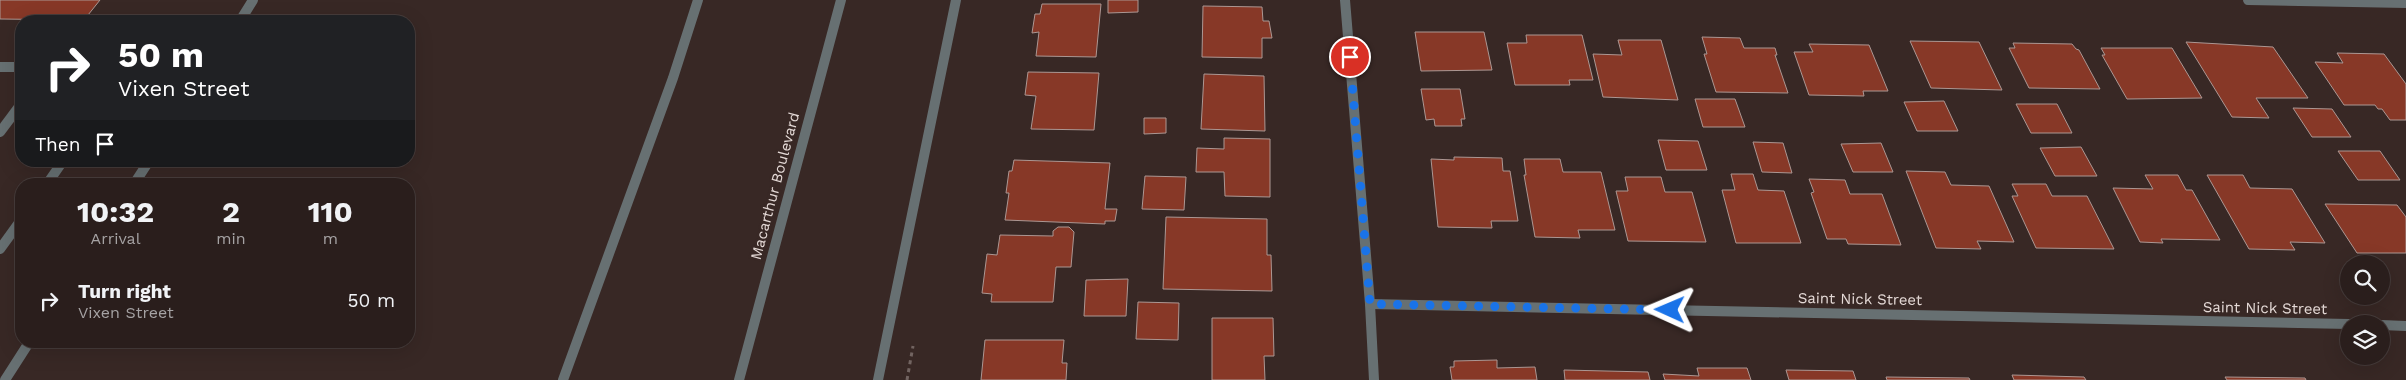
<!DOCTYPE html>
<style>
:root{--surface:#2a1e1c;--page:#362b29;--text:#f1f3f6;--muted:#a5a2a3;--line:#463c3b}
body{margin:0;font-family:"Work Sans",sans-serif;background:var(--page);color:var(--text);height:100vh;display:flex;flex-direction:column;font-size:19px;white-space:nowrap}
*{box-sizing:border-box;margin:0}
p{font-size:16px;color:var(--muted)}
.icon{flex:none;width:28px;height:28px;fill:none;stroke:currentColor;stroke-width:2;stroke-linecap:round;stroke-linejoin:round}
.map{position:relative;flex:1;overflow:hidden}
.sheet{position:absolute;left:15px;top:178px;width:400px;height:170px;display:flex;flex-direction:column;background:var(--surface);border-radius:20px;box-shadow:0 5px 20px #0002,0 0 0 1px var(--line)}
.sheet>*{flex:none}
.hud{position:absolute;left:15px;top:15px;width:400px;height:152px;border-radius:20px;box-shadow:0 5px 20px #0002,0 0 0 1px var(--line);background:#202124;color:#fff;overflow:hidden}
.buttons{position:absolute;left:2340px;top:255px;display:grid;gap:10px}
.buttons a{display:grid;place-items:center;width:50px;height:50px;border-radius:50%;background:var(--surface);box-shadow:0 5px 20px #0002,0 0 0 1px var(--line);font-size:25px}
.pin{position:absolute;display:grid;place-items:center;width:42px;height:42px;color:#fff;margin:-21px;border:2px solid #fff;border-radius:50%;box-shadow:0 1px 5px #0007}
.me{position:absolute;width:55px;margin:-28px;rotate:271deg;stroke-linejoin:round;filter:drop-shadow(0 0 4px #0008)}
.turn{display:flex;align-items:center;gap:18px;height:105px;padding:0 20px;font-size:22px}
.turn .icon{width:65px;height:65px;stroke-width:2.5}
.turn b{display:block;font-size:35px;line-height:42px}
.then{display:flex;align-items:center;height:48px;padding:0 20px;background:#0003;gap:10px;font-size:19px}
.eta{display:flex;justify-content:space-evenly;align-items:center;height:85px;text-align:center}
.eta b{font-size:30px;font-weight:700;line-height:35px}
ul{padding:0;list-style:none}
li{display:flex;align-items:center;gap:15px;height:75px;padding:0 20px}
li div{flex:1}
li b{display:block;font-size:19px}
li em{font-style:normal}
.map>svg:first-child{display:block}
.building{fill:#873827;stroke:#ac9793}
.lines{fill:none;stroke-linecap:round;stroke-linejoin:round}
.path{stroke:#726461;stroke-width:3;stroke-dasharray:4 4;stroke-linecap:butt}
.service{stroke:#677072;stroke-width:10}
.minor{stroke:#677072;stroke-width:10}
.tertiary{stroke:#677072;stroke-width:10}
.route{stroke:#1a73e8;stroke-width:9;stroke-dasharray:0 16.2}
.labels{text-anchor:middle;stroke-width:5;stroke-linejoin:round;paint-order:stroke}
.street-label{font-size:15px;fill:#e5dad7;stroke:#382825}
</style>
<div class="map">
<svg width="2406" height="380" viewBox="0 0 2406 380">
<rect width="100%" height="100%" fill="#382825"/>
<g class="building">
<path d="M0 0H100L84 20 0 19Z"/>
<path d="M1108 0H1138V12L1108 13Z"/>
<path d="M1042 4H1101L1096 57 1036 56 1039 32 1032 33 1035 14H1040Z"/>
<path d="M1203 6 1262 7 1263 21H1269L1272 38H1262V58L1202 57Z"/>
<path d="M1415 32H1484L1492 70 1421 71Z"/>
<path d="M1526 35H1582L1593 80H1569L1570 85H1515L1507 43H1527Z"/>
<path d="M1702 37 1740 38 1744 48H1775L1777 55H1775L1788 93 1716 92 1704 54H1707Z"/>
<path d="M1618 40H1661L1678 100 1603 97 1593 54 1622 55Z"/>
<path d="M1910 41 1979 42 2002 90 1931 88Z"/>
<path d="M2186 42 2273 47 2308 98H2256L2269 118 2232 117Z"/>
<path d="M2013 43 2072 44 2076 49 2079 50 2100 89 2029 88 2009 48H2015Z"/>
<path d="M1809 44 1869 45 1888 91H1863L1864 96 1809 95 1794 52H1813Z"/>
<path d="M2101 48H2172L2202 98 2127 99 2102 55H2105Z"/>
<path d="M2337 53 2384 54 2406 84V120H2390L2382 109H2378L2375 105H2344L2315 62 2343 63Z"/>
<path d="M1028 72 1099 73 1094 130 1031 129 1036 96 1025 95Z"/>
<path d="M1204 74 1264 76 1265 131 1201 129Z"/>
<path d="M1421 89H1460L1465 119H1461L1462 126H1435L1434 119 1426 120Z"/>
<path d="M1695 99H1735L1745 127H1703Z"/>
<path d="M1944 101 1958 131H1917L1904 102Z"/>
<path d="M2016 104H2057L2072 133H2031Z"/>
<path d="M2293 108 2332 109 2351 137H2312Z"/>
<path d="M1144 118H1166V133L1144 134Z"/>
<path d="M1224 138 1270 139V197L1225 196 1224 172H1196L1197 148 1224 149Z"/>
<path d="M1658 140 1698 141 1707 170H1666Z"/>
<path d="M1753 142 1783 143 1792 173 1762 172Z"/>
<path d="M1881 143 1893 172H1853L1841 144Z"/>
<path d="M2081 147 2097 176H2055L2040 148Z"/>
<path d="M2338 151H2380L2400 180H2358Z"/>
<path d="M1454 157 1502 158 1503 171H1510L1518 221H1491L1492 228 1438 227 1431 159 1454 160Z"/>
<path d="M1524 159H1560L1563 172H1601L1615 230H1578L1580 238 1535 237 1524 175H1526Z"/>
<path d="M1014 160 1110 163 1105 209H1117L1115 221H1105V224L1005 220 1009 193H1006L1009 171H1012Z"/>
<path d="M1906 171 1945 172 1951 185 1989 186 2014 242 1977 241 1981 249 1936 248Z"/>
<path d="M1731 174H1753L1758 190 1784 191 1801 243H1736L1722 190H1735Z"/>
<path d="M2145 175H2178L2186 190H2192L2220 240 2161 239 2163 243 2140 242 2113 188 2153 189Z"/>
<path d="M2207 175H2243L2250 188 2292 189 2325 243 2290 242 2295 250 2249 249Z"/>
<path d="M1145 176 1186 177 1184 210 1142 209Z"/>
<path d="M1625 177H1661L1665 192H1692L1706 242 1628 241 1616 191H1628Z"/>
<path d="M1809 179 1845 180 1850 194H1882L1901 245 1848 244 1846 239H1827L1811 193 1814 192Z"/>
<path d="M2012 184H2046L2052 196H2087L2114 249 2036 248 2012 196H2018Z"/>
<path d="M2325 204 2397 205 2406 217V253H2357Z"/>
<path d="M1166 217 1267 219V255H1271L1272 291 1163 289Z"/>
<path d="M1058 227H1069L1074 232 1071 267H1056L1053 302H991L992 294 982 293 987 254 997 255 1000 235 1053 236V231Z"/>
<path d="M1128 279 1126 316H1084L1086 280Z"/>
<path d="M1138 302 1179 303 1178 340 1136 339Z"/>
<path d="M1212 318H1273L1274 356H1264L1265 380H1212Z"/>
<path d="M985 340H1064L1062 363H1067L1066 380H981Z"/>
<path d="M1497 360V368L1535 367 1537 380H1452L1450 367H1454V361Z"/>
<path d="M1697 368H1747L1751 380H1665L1663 374 1699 376Z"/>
<path d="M1564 370 1648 372 1650 380H1565Z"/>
<path d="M1786 370 1853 371 1856 380H1789Z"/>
<path d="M2012 375 2084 377 2086 380H2014Z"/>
<path d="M1886 377 1969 378 1970 380H1887Z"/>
<path d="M2225 377 2305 378 2306 380H2227Z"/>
</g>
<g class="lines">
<path class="path" d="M907 380 913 346"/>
<g class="service">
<path d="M240 21 253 0"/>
<path d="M0 67H21"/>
<path d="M0 132 21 104"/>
<path d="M47 184 63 161"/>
<path d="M134 184 149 161"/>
<path d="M0 249 21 220"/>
<path d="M5 380 30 341"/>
<path d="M563 380 673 78 698 0"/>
</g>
<g class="minor">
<path d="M1345 0 1370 304 1374 380"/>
<path d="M2248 0 2406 3"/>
<path d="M1370 304 2349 324"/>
<path d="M2381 325 2406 326"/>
</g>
<g class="tertiary">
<path d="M739 380 841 0"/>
<path d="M878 380 956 0"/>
</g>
</g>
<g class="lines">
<path class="route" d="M1350 57 1370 304 1670 310"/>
</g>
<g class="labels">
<g class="street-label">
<text transform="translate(775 186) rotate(-75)" y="5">Macarthur Boulevard</text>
<text transform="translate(1860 299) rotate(1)" y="5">Saint Nick Street</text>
<text transform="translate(2265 308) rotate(1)" y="5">Saint Nick Street</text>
</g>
</g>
</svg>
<div class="buttons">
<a><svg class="icon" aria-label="search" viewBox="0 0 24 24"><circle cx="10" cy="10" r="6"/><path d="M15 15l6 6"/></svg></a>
<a><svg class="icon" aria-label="layers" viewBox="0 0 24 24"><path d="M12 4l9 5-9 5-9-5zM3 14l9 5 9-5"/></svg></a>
</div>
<div class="pin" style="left:1350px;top:57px;background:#d93025"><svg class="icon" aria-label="arrive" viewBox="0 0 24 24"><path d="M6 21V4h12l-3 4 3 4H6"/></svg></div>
<svg class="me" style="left:1670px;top:310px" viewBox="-20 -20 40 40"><path d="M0-17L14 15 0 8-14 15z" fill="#1a73e8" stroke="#fff" stroke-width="4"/></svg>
<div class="hud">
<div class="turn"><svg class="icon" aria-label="right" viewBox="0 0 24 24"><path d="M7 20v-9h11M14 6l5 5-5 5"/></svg><div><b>50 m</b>Vixen Street</div></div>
<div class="then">Then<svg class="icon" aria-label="arrive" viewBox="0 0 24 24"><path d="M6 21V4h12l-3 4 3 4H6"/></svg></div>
</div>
<section class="sheet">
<div class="eta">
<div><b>10:32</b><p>Arrival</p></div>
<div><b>2</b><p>min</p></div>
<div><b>110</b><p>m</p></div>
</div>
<ul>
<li><svg class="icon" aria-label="right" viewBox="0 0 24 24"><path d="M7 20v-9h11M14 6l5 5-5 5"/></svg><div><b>Turn right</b><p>Vixen Street</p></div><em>50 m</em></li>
</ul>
</section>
</div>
